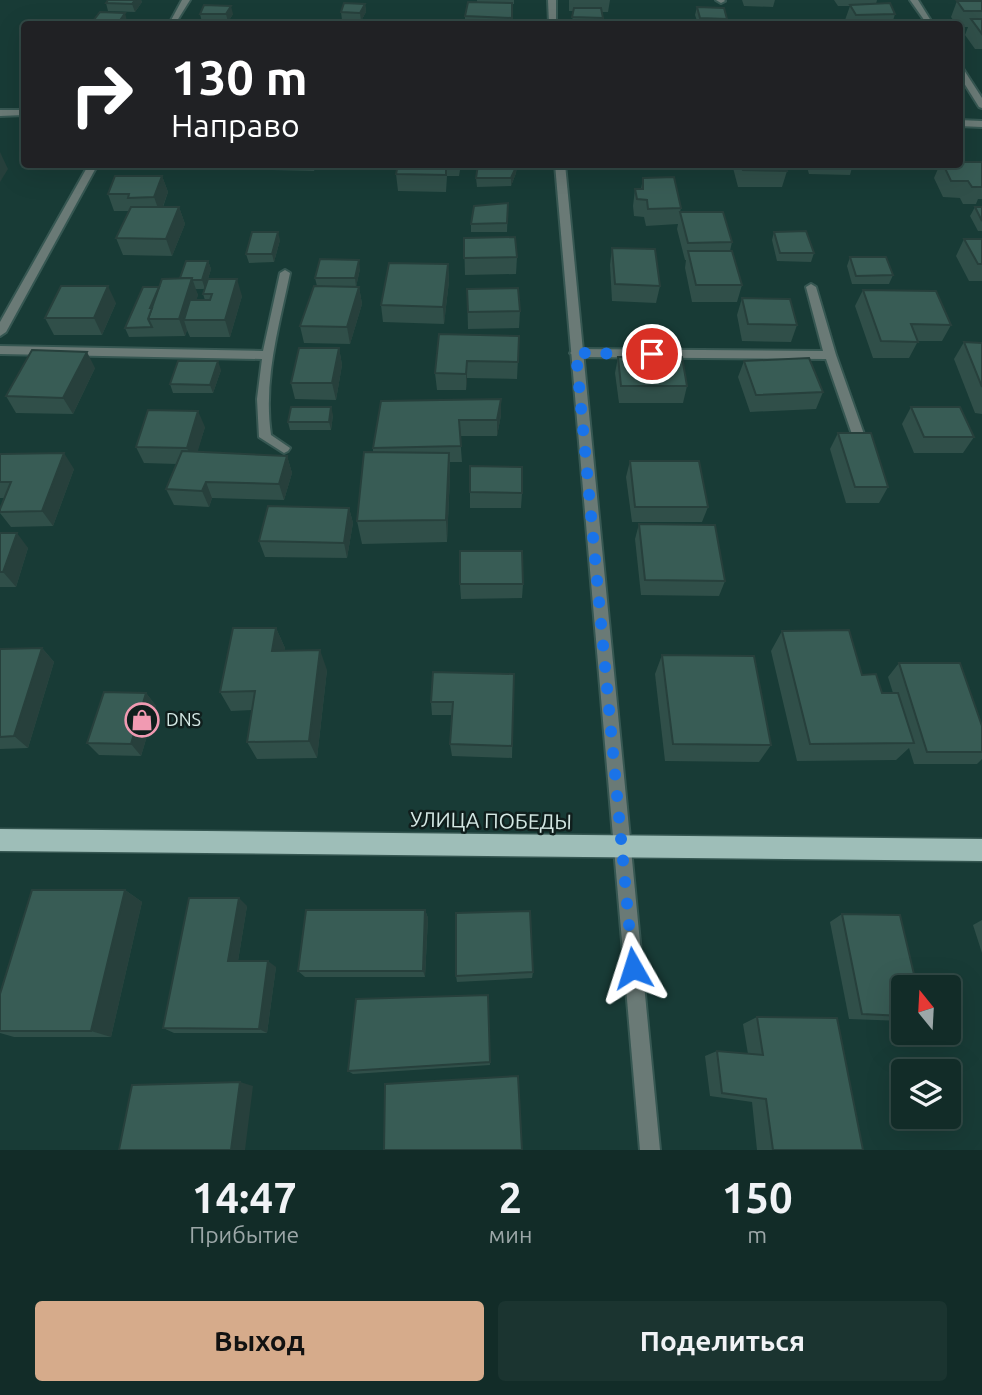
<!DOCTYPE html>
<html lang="ru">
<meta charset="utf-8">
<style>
:root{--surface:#122c28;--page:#1b3430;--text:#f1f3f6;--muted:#9ca7a8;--line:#314845;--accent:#d6ab8b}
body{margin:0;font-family:Ubuntu,sans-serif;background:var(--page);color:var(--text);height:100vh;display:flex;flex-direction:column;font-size:26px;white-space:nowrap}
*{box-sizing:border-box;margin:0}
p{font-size:23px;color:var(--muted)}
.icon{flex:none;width:38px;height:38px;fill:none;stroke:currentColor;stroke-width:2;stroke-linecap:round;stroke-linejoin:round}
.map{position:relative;height:1150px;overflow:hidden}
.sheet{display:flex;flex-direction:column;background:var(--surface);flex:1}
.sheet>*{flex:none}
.banner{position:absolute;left:21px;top:21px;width:942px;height:147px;border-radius:7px;box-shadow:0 7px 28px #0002,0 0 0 2px var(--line);background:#202124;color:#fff;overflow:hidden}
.needle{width:46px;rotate:342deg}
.tools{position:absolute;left:891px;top:975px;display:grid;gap:14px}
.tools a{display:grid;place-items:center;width:70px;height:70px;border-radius:7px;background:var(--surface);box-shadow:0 7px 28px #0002,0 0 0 2px var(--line);font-size:35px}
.pin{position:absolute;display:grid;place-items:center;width:60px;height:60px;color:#fff;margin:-30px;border:4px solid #fff;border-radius:50%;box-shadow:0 2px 7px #0007}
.me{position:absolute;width:77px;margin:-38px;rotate:354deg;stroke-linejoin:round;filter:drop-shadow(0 0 5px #0008)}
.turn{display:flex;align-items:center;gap:24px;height:147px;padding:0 35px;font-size:32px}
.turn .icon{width:91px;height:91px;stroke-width:2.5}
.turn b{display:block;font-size:49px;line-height:60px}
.eta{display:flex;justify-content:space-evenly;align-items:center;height:119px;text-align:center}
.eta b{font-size:42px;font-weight:700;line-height:49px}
.button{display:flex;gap:14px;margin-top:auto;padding:14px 35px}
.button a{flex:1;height:80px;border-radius:7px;background:var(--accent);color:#111;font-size:28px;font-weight:700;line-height:80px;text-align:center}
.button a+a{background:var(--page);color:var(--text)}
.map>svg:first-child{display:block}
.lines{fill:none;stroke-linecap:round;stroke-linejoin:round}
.lane-casing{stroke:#365752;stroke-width:4}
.street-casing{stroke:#365752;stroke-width:4}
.primary-casing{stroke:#365752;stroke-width:3}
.lane{fill:#6a7a76;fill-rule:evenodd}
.street{fill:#6a7a76;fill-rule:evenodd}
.primary{fill:#9ebeb8;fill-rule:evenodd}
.wall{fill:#304f49;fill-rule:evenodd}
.shaded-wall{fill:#27403c}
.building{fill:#385c55;stroke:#27403c;stroke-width:2}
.route{stroke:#1a73e8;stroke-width:12;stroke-dasharray:0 21.6}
.labels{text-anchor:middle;stroke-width:5;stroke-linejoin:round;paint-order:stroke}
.poi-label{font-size:18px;fill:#d4e8e4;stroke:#101f1d;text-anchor:start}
.near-street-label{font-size:21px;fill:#d4e8e4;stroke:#101f1d}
</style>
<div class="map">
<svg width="982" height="1150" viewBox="0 0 982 1150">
<rect width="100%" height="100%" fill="#183b36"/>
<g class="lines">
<defs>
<g id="lane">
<path d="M716 0H724L725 1 721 3Z"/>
<path d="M285 270 290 273C279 326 263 380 271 435L290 448 288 451 284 453 259 437 257 399 262 359 0 354V346L263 351 280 273Z"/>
<path d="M811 284 816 287 836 355 866 440 864 443 860 444 854 440 826 359 576 357 570 353 576 349 823 351 806 287Z"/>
</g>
<g id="street">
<path d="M182 0H190L175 24H169Z"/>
<path d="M548 0H556V24H549Z"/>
<path d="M910 0H918L933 24H927Z"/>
<path d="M959 67H962L982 98V108L979 107 959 75Z"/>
<path d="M0 110H24V115L0 116Z"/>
<path d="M959 120 982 121V127L959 126Z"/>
<path d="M89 164H98L6 332 0 336V322Z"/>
<path d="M555 164H565L660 1150H640Z"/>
</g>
<path id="primary" d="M0 829 982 839V861L0 851Z"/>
</defs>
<use href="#lane" class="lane-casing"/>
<use href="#street" class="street-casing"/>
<use href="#primary" class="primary-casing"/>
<use href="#lane" class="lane"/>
<use href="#street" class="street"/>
<use href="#primary" class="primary"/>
</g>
<g class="wall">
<path d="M108 0H141L142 2 135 12 108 11 106 3Z"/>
<path d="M477 0H514V4H512V24H465V16L477 2Z"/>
<path d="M569 0H610L608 12H602V24H572L573 11H569Z"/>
<path d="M742 0H775L773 7 744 6Z"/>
<path d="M834 0H877L876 4 895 14 892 24H848L845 20 850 6H838Z"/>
<path d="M957 1H982V49H975L965 35 968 27H959V24H956L951 17Z"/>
<path d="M365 4 366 12 361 21 342 20 341 12Z"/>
<path d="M697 7 727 19 726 24H698L695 15Z"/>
<path d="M200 14H233L228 22H202Z"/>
<path d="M982 162V199H978L976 204H963L960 198 943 197 934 178 940 164H959Z"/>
<path d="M270 164H317L314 171 271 170Z"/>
<path d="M398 164H461L459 176H447L446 192 398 191 396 174Z"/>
<path d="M732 164H785L787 171 782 187H738Z"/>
<path d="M806 164H853L850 175 809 174Z"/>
<path d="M517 165 516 173 511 186 477 187 476 178Z"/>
<path d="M162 176 168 192 163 207H179L185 224 172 256 123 255 116 238 129 211H114L108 194Z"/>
<path d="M643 178 681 208 680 212 732 242 730 251 742 285 737 302H692L685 268 686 260H685L677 229 678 224 646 226 644 217 634 216 633 206 635 189H641Z"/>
<path d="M508 203 507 232H471V224Z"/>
<path d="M975 207H982V231H978L970 216Z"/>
<path d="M774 232 814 253 811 262 777 261 772 240Z"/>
<path d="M464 238 517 257 516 274 465 275Z"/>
<path d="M964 239H982V281H969L956 256Z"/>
<path d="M280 240 274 262 249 263 246 254Z"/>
<path d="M612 248 660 286 656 303 612 301 610 265Z"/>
<path d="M850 257 893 275 889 284H852L847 266Z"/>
<path d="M208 261 211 269 208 279 242 296 230 337H190L187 330 185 336 129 337 125 328 159 287 180 278ZM195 289H205L203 294 205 300H196L198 295Z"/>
<path d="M448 264 449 281 444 324 383 322 381 305Z"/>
<path d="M360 269 356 287H359L362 304 350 344 304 343 300 326 317 286 315 278Z"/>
<path d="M467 289 520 311 519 328 468 329Z"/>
<path d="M863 290 951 325 942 341H918L909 358H873L855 306Z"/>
<path d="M742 298 797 325 791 342 742 341 737 315Z"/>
<path d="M116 303 102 335H54L45 318Z"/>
<path d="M519 336 517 379 467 378 466 390H437L435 373Z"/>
<path d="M964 342 982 343V414L975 413 954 359Z"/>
<path d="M339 348 342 365 336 400 295 399 291 383Z"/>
<path d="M618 357 687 386 683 403H619L615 373Z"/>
<path d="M744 361 823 392 816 409 750 412 738 377Z"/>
<path d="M95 368 73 414 16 413 6 396Z"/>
<path d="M221 370 213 393H173L170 384Z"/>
<path d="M501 399V415L497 436H460L462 462H450V476L447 542 362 544 357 521 373 452V448Z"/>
<path d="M911 407 974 437 963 453H914L902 424Z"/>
<path d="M333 415 331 430H290L288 422Z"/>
<path d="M205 427 197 452 287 456 292 473 284 500 212 498 209 507 174 505 166 489 177 464 144 463 136 447Z"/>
<path d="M838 433 888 487 879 503H846L830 449Z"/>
<path d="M0 454 74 469 53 526 11 527 0 513V509L5 498H0Z"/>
<path d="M630 461 708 507 702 522H632L626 477Z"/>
<path d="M470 492 522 493 521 508H470Z"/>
<path d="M349 508 353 523 347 558 265 557 259 541Z"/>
<path d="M639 524 725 581 719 596 641 595 635 539Z"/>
<path d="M0 533 28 548 16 587H0Z"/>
<path d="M460 584H523L522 598 461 599Z"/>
<path d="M276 628 285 648 284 651 327 670 317 758 257 759 247 742 252 710 231 711 220 692Z"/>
<path d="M782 631 862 675 882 693H893L888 677 899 663 982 726V759L977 764H914L909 748 896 760 797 761 771 651Z"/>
<path d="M42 648 54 662 28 748 0 749V649Z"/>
<path d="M662 655 771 745 759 762 665 761 655 674Z"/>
<path d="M514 674 512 758 452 756 450 744 452 715H432L431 702Z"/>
<path d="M146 693 156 706 141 756 99 755 87 743Z"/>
<path d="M125 890 142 902 111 1037H14L0 1033V994Z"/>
<path d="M247 906 238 961 276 967 267 1033H174L163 1028Z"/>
<path d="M425 910 428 918 425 977H305L298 971Z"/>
<path d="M842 914 903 987V1021L849 1019 830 922Z"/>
<path d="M982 920V953L973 925Z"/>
<path d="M533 972 532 978 457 982 456 976Z"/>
<path d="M488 995 490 1065 353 1074 348 1071Z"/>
<path d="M757 1017 863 1150H757L752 1102 710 1096 705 1056 717 1051 748 1054 743 1024Z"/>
</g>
<g class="shaded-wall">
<path d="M135 0H141L142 2 135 12 132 4Z"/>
<path d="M365 4 366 12 361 21 360 13Z"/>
<path d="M231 6 233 14 228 22 226 14Z"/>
<path d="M125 13 127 21 125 24H120L119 22Z"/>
<path d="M0 152 8 169 0 182Z"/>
<path d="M517 165 516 173 511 186V178Z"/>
<path d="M162 176 168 192 160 214 154 197Z"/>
<path d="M179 207 185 224 172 256 166 239Z"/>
<path d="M278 232 280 240 274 262 272 254Z"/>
<path d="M359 260 360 269 356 287 355 278Z"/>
<path d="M208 261 211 269 205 289 202 280Z"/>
<path d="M448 264 449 281 444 324 443 307Z"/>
<path d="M192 278 198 295 190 320H184L187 330 185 336 179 319Z"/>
<path d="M237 279 242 296 230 337 225 320Z"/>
<path d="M108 286 116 303 102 335 94 318Z"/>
<path d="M359 287 362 304 350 344 347 327Z"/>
<path d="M339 348 342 365 336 400 332 383Z"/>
<path d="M87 352 95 368 73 414 63 398Z"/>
<path d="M218 361 221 370 213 393 210 385Z"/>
<path d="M467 361V378L466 390V374Z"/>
<path d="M501 399V415L497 436V420Z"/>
<path d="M331 407 333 415 331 430 329 422Z"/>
<path d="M198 411 205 427 194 464 187 448Z"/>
<path d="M64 453 74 469 53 526 42 511Z"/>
<path d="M449 453 450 476 447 542 446 520Z"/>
<path d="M287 456 292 473 284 500 279 484Z"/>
<path d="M206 482 212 498 209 507 202 491Z"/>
<path d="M349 508 353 523 347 558 344 543Z"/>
<path d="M17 533 28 548 16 587 3 572Z"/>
<path d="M276 628 285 648 281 671 272 651Z"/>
<path d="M42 648 54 662 28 748 14 736Z"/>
<path d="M320 650 327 670 317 758 309 741Z"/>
<path d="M146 693 156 706 141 756 131 744Z"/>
<path d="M125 890 142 902 111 1037 91 1031Z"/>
<path d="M239 898 247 906 237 967 228 961Z"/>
<path d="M425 910 428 918 425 977 423 971Z"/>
<path d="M268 961 276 967 267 1033 259 1029Z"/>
<path d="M240 1082 253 1086 245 1150H231Z"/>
</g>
<g class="building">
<path d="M108 0H135L132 4 106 3Z"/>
<path d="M957 1H982V11H964Z"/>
<path d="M468 2 512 3V18L465 16Z"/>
<path d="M344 3 365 4 360 13 341 12Z"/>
<path d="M890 3 895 14 856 15 850 5Z"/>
<path d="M204 5 231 6 226 14H200Z"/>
<path d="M697 7 724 8 727 19 700 18Z"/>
<path d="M574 8H601L603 18 572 17Z"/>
<path d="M100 12 125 13 119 22 93 21Z"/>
<path d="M971 19H982V34Z"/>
<path d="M73 21H117L115 24H70Z"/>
<path d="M959 162H982V187H972L968 181H951L943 164H959Z"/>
<path d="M398 164H446V175L396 174Z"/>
<path d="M478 164H514L517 165 511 178H476Z"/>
<path d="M741 164H785L787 171 743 170Z"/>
<path d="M115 176H162L154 197 128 198 129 194H108Z"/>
<path d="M674 177 681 208 648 209 647 200 637 199 635 189H643V178Z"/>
<path d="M508 203 507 223 471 224 474 206Z"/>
<path d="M131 207H179L166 239 116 238Z"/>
<path d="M975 207H982V221Z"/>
<path d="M680 212H723L732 242 688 243Z"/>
<path d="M806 231 814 253H780L774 232Z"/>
<path d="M252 232H278L272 254H246Z"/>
<path d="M515 237 517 257 464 258V238Z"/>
<path d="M964 239H982V264H978Z"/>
<path d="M612 248 655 249 660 286 615 284Z"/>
<path d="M688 251H732L742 285H696Z"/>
<path d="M850 257H886L893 275 856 276Z"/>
<path d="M320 259 359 260 355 278H315Z"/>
<path d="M186 261H208L202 280H192V278H180Z"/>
<path d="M389 263 448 264 443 307 381 305Z"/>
<path d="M192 278 179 319H148L162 279Z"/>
<path d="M208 279H237L225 320H184L190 300H210L212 294H203Z"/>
<path d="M61 286H108L94 318H45Z"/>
<path d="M314 286 359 287 347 327 300 326Z"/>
<path d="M143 287H159L150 308H152L148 319 152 327 125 328Z"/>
<path d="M518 288 520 311 468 312 467 289Z"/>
<path d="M863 290 936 291 951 325 911 324 918 342 881 341Z"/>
<path d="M742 298 790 299 797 325 748 324Z"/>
<path d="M439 334 519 336 518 362 467 361 466 374 435 373Z"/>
<path d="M964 342 982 343V387Z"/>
<path d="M299 348H339L332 383H291Z"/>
<path d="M32 350 87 352 63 398 6 396Z"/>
<path d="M618 357H682L687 386H621Z"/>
<path d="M809 358 823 392 756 395 744 361Z"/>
<path d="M178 361H218L210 385 170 384Z"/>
<path d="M501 399 497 420H459L461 446 373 448 381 401Z"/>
<path d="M291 407H331L329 422H288Z"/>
<path d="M911 407H960L974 437H924Z"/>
<path d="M148 410 198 411 187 448 136 447Z"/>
<path d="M838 433H871L888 487H855Z"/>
<path d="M182 451 287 456 279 484 206 482 202 491 166 489Z"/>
<path d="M364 452 449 453 446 520 357 521Z"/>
<path d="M64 453 42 511 0 512V509L11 482H0V454Z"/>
<path d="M630 461H699L708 507H635Z"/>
<path d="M470 466 522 467V493L470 492Z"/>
<path d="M268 506 349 508 344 543 259 541Z"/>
<path d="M639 524 715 525 725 581 645 580Z"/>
<path d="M0 533H17L3 572H0Z"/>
<path d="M460 551H522L523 584H460Z"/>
<path d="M233 628H276L272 651 320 650 309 741 247 742 255 691 220 692Z"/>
<path d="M849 630 862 675 876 674 882 693H898L914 743 810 744 782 631Z"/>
<path d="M42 648 14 736 0 737V649Z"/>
<path d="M662 655 754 656 771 745 673 744Z"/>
<path d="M899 663H960L982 726V752H927Z"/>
<path d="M433 672 514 674 512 746 450 744 453 702H431Z"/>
<path d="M104 692 146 693 131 744 87 743Z"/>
<path d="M32 890H125L91 1031H0V994Z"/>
<path d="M189 898H239L228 961H268L259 1029 163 1028Z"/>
<path d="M306 910H425L423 971H298Z"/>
<path d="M530 911 533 972 456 976V913Z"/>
<path d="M842 914 900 915 917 987H903V1016L862 1014Z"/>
<path d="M488 995 490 1062 348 1071 356 999Z"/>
<path d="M757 1017 837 1018 863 1150H773L766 1099 722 1093 717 1051 763 1055Z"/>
<path d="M518 1076 522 1150H384L385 1084Z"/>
<path d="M240 1082 231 1150H119L132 1085Z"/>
</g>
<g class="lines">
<path class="route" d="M633 968 576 353 652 354"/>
</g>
<defs>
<symbol id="shop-ring" viewBox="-11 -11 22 22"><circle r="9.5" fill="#101f1d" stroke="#f19ab2" stroke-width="1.5"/><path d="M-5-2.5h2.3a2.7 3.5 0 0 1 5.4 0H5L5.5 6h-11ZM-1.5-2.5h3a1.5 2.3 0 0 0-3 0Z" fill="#f19ab2"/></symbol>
</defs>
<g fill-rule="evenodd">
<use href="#shop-ring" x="123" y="701" width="38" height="38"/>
</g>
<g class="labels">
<g class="poi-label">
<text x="166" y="726">DNS</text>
</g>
<g class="near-street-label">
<text transform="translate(491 821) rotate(1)" y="7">УЛИЦА ПОБЕДЫ</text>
</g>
</g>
</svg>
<div class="tools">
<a><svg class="needle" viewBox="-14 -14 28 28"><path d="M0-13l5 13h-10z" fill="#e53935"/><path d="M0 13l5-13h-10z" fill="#9ca7a8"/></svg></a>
<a><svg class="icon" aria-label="layers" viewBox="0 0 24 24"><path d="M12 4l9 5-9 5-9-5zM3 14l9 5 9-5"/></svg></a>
</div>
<div class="pin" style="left:652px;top:354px;background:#d93025"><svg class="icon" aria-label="arrive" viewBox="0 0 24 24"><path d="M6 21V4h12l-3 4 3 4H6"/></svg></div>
<svg class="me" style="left:633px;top:968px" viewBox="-20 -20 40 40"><path d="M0-17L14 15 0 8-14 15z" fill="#1a73e8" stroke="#fff" stroke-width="4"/></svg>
<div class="banner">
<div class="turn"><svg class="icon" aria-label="right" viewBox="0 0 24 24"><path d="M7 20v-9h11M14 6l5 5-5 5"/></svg><div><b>130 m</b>Направо</div></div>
</div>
</div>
<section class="sheet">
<div class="eta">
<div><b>14:47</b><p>Прибытие</p></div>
<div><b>2</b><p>мин</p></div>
<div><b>150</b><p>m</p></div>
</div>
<div class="button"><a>Выход</a><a>Поделиться</a></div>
</section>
